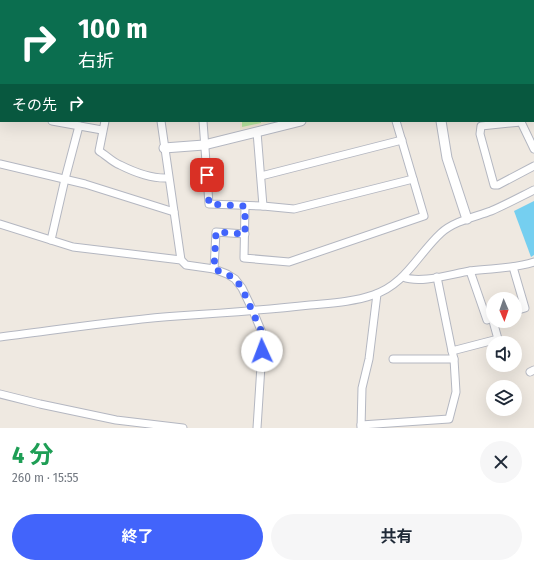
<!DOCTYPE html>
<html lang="ja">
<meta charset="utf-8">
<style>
:root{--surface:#fff;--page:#f6f6f7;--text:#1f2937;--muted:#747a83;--accent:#4264fb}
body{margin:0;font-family:"Fira Sans Condensed","Noto Sans JP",sans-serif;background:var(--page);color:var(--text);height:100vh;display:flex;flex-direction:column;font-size:15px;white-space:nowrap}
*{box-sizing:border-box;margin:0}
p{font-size:13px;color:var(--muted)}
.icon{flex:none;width:22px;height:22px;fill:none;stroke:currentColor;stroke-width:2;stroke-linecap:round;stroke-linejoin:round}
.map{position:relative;height:428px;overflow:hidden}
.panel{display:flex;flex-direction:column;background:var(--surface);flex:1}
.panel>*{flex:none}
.banner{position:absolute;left:0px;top:0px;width:534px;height:122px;box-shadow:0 4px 16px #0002;background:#0b6e4f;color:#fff;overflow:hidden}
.needle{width:26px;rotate:178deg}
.tools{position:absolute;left:486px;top:292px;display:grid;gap:8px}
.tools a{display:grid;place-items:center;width:36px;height:36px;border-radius:50%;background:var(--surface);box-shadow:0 4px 16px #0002;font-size:20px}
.pin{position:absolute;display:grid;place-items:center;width:34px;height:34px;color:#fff;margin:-17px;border-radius:8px;box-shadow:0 2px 6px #0006}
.me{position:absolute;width:44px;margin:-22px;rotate:358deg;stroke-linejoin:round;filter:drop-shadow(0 0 3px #0008)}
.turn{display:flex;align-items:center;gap:14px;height:84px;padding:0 12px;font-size:18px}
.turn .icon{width:52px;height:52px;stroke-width:2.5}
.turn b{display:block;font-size:28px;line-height:34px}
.then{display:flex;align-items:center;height:38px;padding:0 12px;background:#0003;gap:8px;font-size:15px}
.round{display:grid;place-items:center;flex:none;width:42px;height:42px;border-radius:21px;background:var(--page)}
.summary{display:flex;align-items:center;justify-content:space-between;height:68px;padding:0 12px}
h1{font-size:24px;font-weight:700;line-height:30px;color:#1e9e55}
.button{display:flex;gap:8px;margin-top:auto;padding:8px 12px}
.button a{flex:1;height:46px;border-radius:24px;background:var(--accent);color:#fff;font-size:16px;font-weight:700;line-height:46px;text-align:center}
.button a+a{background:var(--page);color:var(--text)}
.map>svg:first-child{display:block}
.education{fill:#f0e6d1}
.green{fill:#b6e59e}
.pitch{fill:#c9ec9a}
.water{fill:#75cff0}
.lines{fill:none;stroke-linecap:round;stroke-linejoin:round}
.street-casing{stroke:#b4b7c1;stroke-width:9}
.secondary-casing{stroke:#b4b7c1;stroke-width:11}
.street{stroke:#fff;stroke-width:7}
.secondary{stroke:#fff;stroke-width:9}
.rail{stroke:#a3a6b8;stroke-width:2}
.route{stroke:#4264fb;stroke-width:7;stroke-dasharray:0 12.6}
</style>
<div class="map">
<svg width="534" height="428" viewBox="0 0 534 428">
<rect width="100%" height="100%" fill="#efe9e1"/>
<g class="education">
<path d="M217 0H534V73H533V1Z"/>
<path d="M240 121H275L240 130Z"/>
</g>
<path class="green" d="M242 121H261V123L242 127Z"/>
<path class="pitch" d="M471 0H534V65H533V1Z"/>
<path class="water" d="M534 201V255L531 257 514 211Z"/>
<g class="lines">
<defs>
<g id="street">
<path d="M117 0 118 1"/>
<path d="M172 0 173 1"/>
<path d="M77 1 79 0"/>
<path d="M102 1 103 0"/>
<path d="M144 1 146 0"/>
<path d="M0 62 1 61"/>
<path d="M0 85 1 84"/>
<path d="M0 111H1"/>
<path d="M52 121 102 130"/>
<path d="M105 121 99 151C106 155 112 162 120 165 134 172 152 179 168 178"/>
<path d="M161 121 181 260"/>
<path d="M203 121 209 204 263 206 294 209 413 179"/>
<path d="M257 132 263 206"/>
<path d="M534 149 521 122 481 126 480 134 494 185H498L534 166"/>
<path d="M0 164 85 184 174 212"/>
<path d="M261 176 402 140"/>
<path d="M245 206 244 258 289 262 424 216 396 121"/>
<path d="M0 224 73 247 181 260 186 265 214 269 227 274 235 279 242 288 253 311 263 335 257 428"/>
<path d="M51 240 65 179 79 126"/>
<path d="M513 267 525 308 515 311"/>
<path d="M214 269 216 232 245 234"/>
<path d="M470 271 487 320 493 318"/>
<path d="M403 277C421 284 451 274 470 271 492 268 513 269 534 262"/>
<path d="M437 277 452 351 498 339 493 321"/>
<path d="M0 337C59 330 118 320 177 316 222 313 266 310 310 305 331 303 353 302 373 295 405 285 418 254 441 233 454 221 475 217 491 211 505 205 520 197 534 190"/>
<path d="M393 359H454"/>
<path d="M530 372 534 370"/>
<path d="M0 394 40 404 116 420 183 428"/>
<path d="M361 425 449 419 456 392 454 359 452 351"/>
<path d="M361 428 362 388 369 359 377 294"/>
</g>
<g id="secondary">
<path d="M533 79H534"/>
<path d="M441 121 447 158 467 219"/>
<path d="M164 148 204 145 301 121"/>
</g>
</defs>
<use href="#street" class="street-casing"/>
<use href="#secondary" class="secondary-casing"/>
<use href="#street" class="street"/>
<use href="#secondary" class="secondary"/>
<g class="rail">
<path d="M88 1 90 0"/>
<path d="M0 72H1"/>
</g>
</g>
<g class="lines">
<path class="route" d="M207 175 209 204 245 206V234L216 232 214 269 227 274 235 279 242 288 263 335 262 351"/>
</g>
</svg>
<div class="tools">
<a><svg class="needle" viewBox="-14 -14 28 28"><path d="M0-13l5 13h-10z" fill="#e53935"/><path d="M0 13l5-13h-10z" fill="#747a83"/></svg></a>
<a><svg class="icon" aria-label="sound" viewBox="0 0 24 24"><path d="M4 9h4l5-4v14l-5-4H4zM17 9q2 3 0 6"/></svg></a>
<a><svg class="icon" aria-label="layers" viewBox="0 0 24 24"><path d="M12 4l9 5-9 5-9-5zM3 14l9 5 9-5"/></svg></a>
</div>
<div class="pin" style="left:207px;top:175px;background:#d93025"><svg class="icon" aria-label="arrive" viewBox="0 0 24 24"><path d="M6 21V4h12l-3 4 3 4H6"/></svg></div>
<svg class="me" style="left:262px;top:351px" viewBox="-20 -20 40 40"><circle r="19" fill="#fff"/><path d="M0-13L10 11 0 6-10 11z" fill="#4264fb"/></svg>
<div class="banner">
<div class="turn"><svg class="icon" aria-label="right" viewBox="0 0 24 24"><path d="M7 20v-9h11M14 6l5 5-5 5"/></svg><div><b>100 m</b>右折</div></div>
<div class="then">その先<svg class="icon" aria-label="right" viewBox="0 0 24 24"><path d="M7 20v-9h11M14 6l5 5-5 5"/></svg></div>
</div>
</div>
<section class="panel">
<div class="summary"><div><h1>4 分</h1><p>260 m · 15:55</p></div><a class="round"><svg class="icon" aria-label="close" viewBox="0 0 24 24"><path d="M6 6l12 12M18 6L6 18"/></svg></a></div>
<div class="button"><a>終了</a><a>共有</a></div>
</section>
